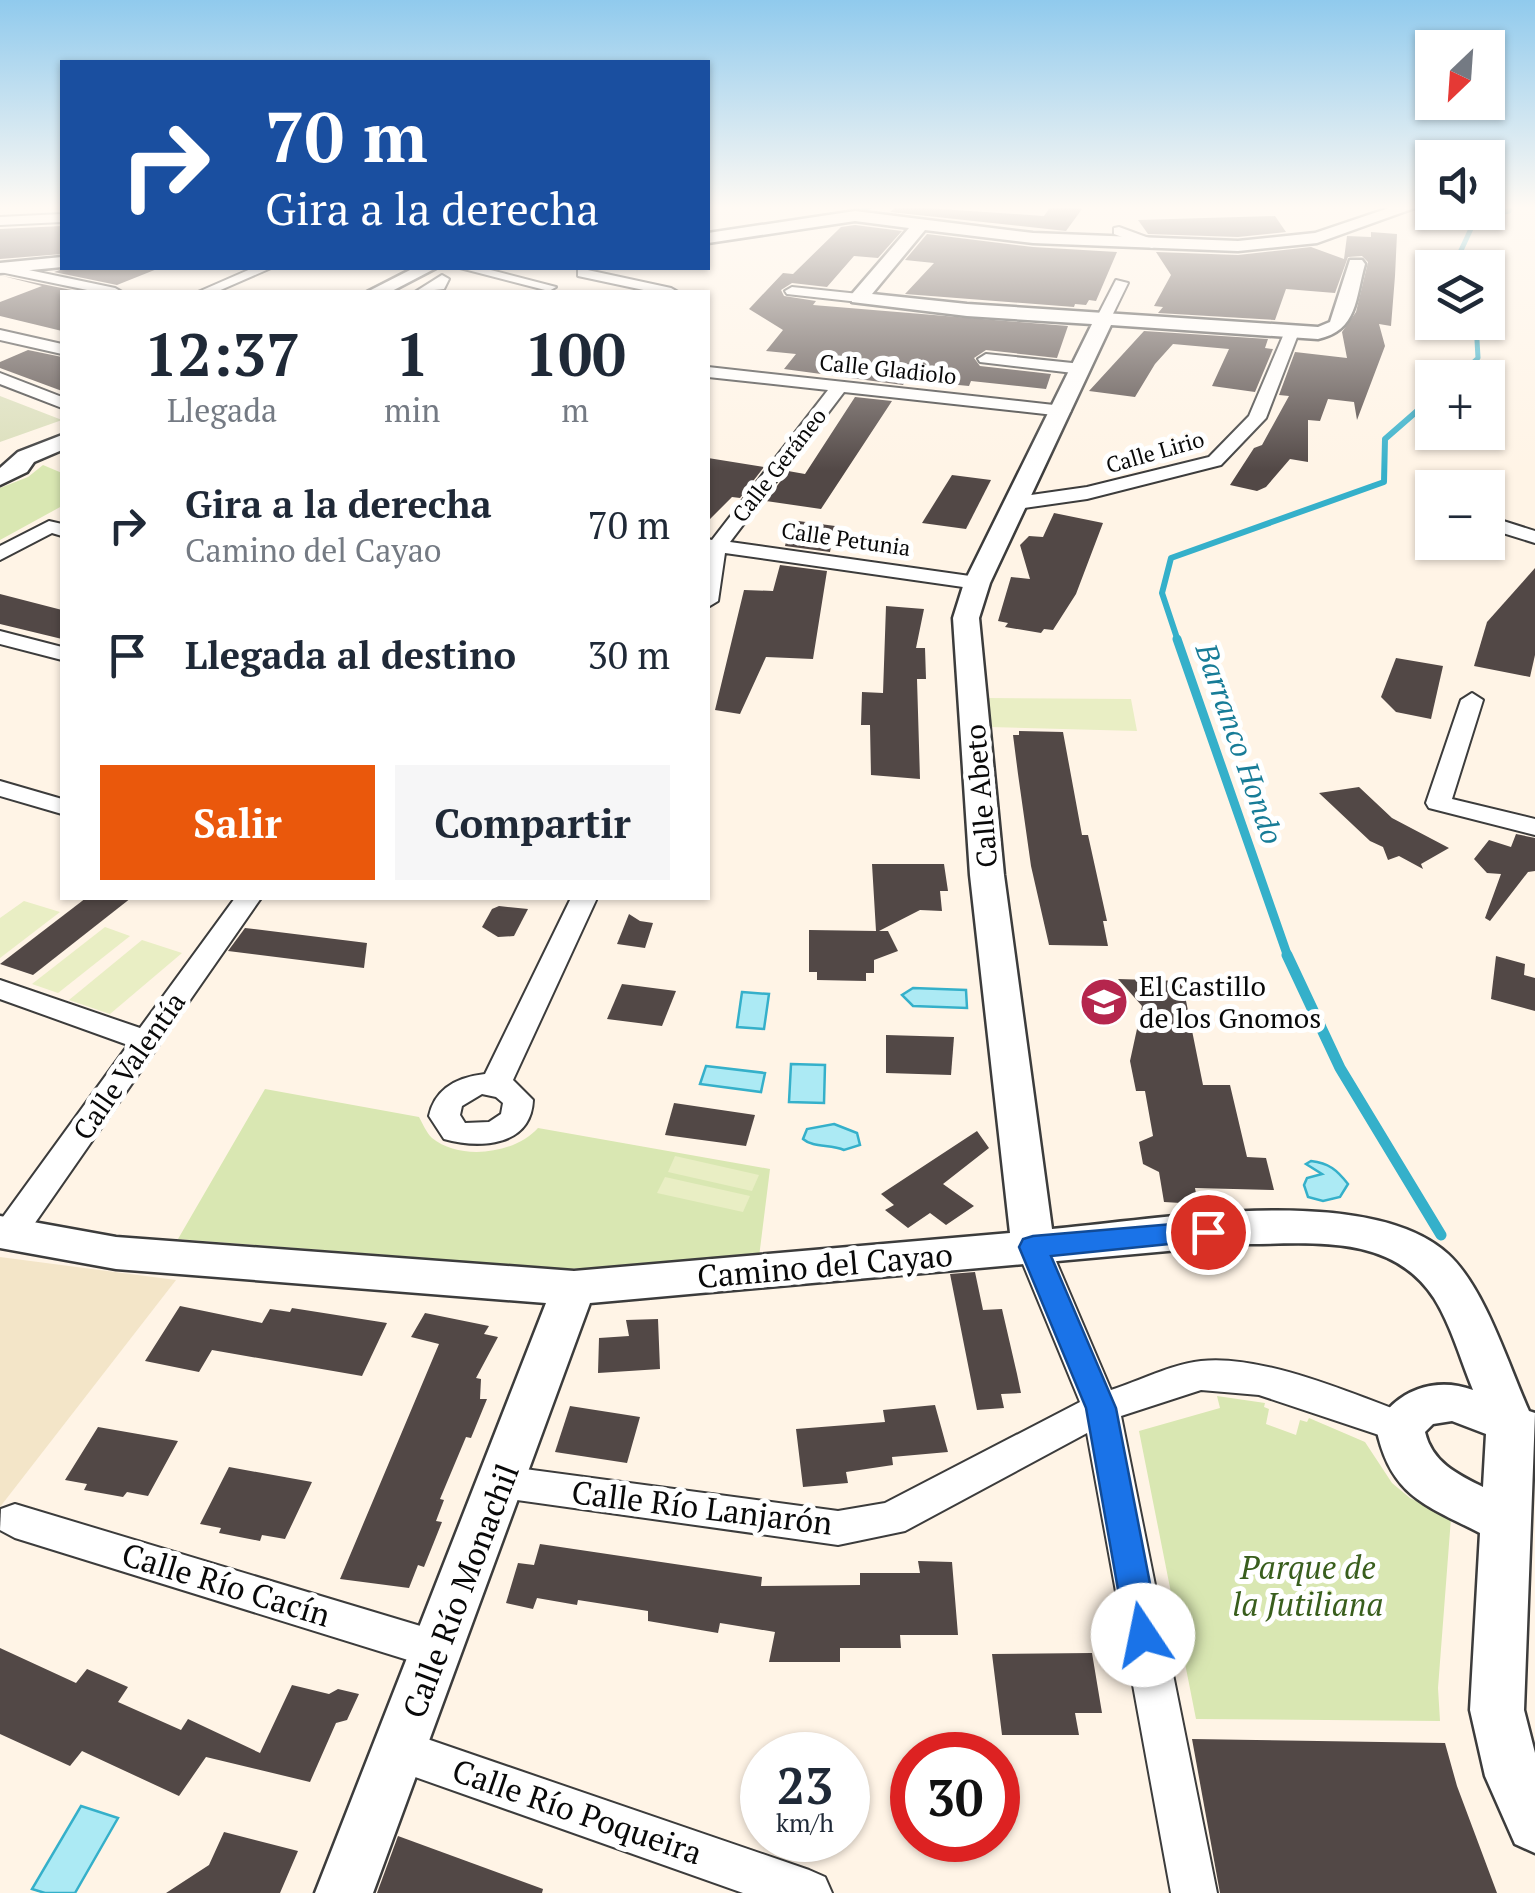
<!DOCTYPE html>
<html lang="es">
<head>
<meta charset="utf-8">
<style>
  body { margin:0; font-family:"PT Serif",serif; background:#f6f6f7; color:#1f2937; height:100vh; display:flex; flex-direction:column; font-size:38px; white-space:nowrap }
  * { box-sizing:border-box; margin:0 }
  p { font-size:32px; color:#747a83 }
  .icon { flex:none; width:55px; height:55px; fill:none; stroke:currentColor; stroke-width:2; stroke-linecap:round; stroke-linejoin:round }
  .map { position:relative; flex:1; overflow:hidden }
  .details { position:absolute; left:60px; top:290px; width:650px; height:610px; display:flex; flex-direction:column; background:#fff; border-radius:0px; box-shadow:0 2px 8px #0004 }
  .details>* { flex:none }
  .top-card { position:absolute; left:60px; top:60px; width:650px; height:210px; border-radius:0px; box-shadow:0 2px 8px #0004; background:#1a4fa0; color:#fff; overflow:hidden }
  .needle { width:65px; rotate:205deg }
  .fabs { position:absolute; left:1415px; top:30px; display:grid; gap:20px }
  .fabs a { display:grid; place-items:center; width:90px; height:90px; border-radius:0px; background:#fff; box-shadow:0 2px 8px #0004; font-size:50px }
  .speed { position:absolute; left:740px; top:1732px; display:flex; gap:20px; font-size:50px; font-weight:700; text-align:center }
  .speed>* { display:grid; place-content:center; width:130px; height:130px; border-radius:50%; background:#fff; box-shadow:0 2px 8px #0004; line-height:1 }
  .speed small { font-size:25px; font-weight:400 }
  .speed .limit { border:15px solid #d22; background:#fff; color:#111 }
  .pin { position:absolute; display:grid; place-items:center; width:85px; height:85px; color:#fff; margin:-42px; border:5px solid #fff; border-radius:50%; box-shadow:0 2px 10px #0007 }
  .me { position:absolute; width:110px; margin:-55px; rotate:349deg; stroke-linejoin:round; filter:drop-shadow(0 0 8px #0008) }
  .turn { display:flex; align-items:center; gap:35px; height:210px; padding:0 40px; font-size:45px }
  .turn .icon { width:130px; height:130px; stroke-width:2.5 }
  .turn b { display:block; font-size:70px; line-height:85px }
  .eta { display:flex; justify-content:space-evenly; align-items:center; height:170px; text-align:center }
  .eta b { font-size:60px; font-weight:800; line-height:70px }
  .button { display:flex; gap:20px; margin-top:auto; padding:20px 40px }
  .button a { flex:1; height:115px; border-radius:0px; background:#ea580c; color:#fff; font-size:40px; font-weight:800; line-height:115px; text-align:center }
  .button a+a { background:#f6f6f7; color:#1f2937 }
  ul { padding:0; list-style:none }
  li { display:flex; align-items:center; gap:30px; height:130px; padding:0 40px }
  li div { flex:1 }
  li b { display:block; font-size:38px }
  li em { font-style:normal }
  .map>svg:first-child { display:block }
  .farmland { fill:#f3e5c8 }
  .green { fill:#d9e7b2 }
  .cemetery { fill:#dadeba }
  .pitch { fill:#e9eec4 }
  .water { fill:#aceaf4; stroke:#35b0ca; stroke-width:2.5 }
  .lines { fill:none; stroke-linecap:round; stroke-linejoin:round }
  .stream-far3 { stroke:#35b0ca; stroke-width:5 }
  .stream-far2 { stroke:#35b0ca; stroke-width:6 }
  .stream-far1 { stroke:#35b0ca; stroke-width:9 }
  .stream { stroke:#35b0ca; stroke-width:11 }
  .building { fill:#524846 }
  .minor-casing { stroke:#3c3c3c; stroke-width:4 }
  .tertiary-casing { stroke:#3c3c3c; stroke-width:5 }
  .minor { fill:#fff; fill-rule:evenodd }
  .tertiary { fill:#fff; fill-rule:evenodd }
  .route { fill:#1a73e8; stroke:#114b97; stroke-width:2.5 }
  .labels { text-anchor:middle; stroke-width:10; stroke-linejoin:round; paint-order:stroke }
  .far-street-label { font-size:22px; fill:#090909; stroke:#fff }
  .street-label { font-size:28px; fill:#090909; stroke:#fff }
  .poi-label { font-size:28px; fill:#090909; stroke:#fff; text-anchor:start }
  .water-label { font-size:30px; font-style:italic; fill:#177c97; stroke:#fff }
  .near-street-label { font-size:32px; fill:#090909; stroke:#fff }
  .near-park-label { font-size:32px; font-style:italic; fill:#395e1d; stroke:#fff }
</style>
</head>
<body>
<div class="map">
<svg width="1535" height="1893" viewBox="0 0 1535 1893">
  <rect width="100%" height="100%" fill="#fff4e6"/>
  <path class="farmland" d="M0,1257L176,1280L0,1507Z"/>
  <g class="green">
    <path d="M43,465L62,473V506L0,540V488L28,477Z"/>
    <path d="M265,1089L419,1117C423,1124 426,1132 432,1138C460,1161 515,1154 538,1128L770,1169L759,1257L568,1269L178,1239Z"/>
    <path d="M1217,1396L1265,1403L1264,1407L1269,1409L1266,1424L1296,1435L1300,1420L1307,1422L1309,1418L1365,1442L1392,1483L1410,1498L1451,1518L1438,1688L1440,1721L1196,1719L1139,1431L1220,1408Z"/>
  </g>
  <path class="cemetery" d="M0,396L62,420L0,442Z"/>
  <g class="pitch">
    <path d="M988,698L1131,699L1137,731L990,727Z"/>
    <path d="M24,901L60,912L0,958V918Z"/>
    <path d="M105,927L130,936L58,993L32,984Z"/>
    <path d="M142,940L182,953L110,1014L69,1000Z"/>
    <path d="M675,1156L759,1175L752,1191L668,1172Z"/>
    <path d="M665,1177L750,1196L743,1212L657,1193Z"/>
  </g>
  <g class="water">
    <path d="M913,988L966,990L967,1008L913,1006L902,995Z"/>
    <path d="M742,992L769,994L764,1029L737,1027Z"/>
    <path d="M791,1064L825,1065L824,1103L789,1102Z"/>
    <path d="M706,1066L765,1073L761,1092L700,1084Z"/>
    <path d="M834,1124L857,1133L860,1145L844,1150C831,1144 813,1148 803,1139L807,1129Z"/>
    <path d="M1311,1161C1329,1163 1337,1170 1348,1184L1340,1197L1323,1201L1308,1197L1304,1185L1307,1178L1322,1174L1306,1164Z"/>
    <path d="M81,1806L118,1818L75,1893H45L32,1889Z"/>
  </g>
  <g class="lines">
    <g class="stream-far3">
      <path d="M858,213L871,206"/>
      <path d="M1461,268L1457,259L1476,218L1509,211L1510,206"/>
      <path d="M1456,378L1478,358L1476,322"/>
    </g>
    <path class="stream-far2" d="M1178,641L1162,593L1171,558L1384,482L1385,439L1432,398"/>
    <path class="stream-far1" d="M1177,639L1288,957"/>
    <path class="stream" d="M1287,955L1340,1068L1441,1235"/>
  </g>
  <g class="building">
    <path d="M897,206L1044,216L1051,206L1082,209L1066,231L890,212Z"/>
    <path d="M1275,216L1286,232L1238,237L1148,234L1138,220Z"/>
    <path d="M855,225L902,231L878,258L854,256L827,287L792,283L781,290L784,296L816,301L813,305L1068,326L1057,358L986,350L974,358L980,366L1051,374L1046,389L971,381L969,386L906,380L903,385L784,369L796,354L766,351L783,330L749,309L783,273L793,274L841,227Z"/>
    <path d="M62,226V254L0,259V229Z"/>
    <path d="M1371,232L1397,234L1395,276L1391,326L1379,324L1385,346L1357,420L1354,402L1328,399L1320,421L1308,420V462L1290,459L1266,487L1257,491L1230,485L1254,448L1262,445L1289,396L1279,395L1295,352L1347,358L1342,332L1356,312L1368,262L1362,256L1348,257L1335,293L1286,289L1275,320L1158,313L1163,307L1154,306L1171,275L1156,252L1238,255L1311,247L1344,259L1347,236L1371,237Z"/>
    <path d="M927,234L1033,247L1117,252L1096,301L1089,300L1086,305L1075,304L1074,307L905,294L934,263L905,260Z"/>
    <path d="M66,268H157V269L117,285L54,272Z"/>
    <path d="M3,276L81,292H62V331L0,316V302L42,286Z"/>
    <path d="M1144,331L1268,339L1265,348L1273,349L1255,392L1212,386L1229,349L1173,344L1155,364L1135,397L1089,391Z"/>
    <path d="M28,350L62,357V391L0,368V362Z"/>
    <path d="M855,397L892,401L821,509L766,501L788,471L805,474Z"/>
    <path d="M708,458L764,467L740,498L732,497L708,521Z"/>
    <path d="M952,475L991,480L966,529L922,523Z"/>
    <path d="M1054,513L1103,523L1076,594L1053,630L1044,629L1041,633L1005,627L1008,623L998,621L1011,577L1030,579L1020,545L1029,536L1043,537Z"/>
    <path d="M791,520L835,526L830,552L785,546Z"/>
    <path d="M780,565L827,571L813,659L766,657L740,714L715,710L744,590L773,591Z"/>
    <path d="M1535,568V655L1530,677L1474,666L1487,622Z"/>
    <path d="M0,594L62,610V639L0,624Z"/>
    <path d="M886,606L924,609L916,648H925L926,679H917L920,779L871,775L870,725H861L862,692L883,693Z"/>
    <path d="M1396,658L1443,666L1431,719L1396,712L1381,697Z"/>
    <path d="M1019,731L1063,732L1082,835H1088L1107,921H1103L1108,946L1049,945L1031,866L1018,774L1013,735H1019Z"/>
    <path d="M1359,787L1392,818L1449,848L1421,864L1423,869L1399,856L1388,860L1383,847L1370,841L1319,793Z"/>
    <path d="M1516,834L1535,838V871L1528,872L1490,921L1485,918L1501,874L1487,873L1474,859L1489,840L1511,847Z"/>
    <path d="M872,864H944L948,891H940L942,911L920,910L879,931H888L898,951L874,960V973H866V981L817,980V972H809V930L876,931Z"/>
    <path d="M86,898H131L33,975L0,964Z"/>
    <path d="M499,906L528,909L514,936L498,937L482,927L492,909Z"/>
    <path d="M629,914L640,921L653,923L645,948L617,944Z"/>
    <path d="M245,928L367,943L364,968L228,951Z"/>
    <path d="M1496,956L1525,964L1524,975L1535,978V1011L1491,999Z"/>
    <path d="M1118,979L1182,981L1203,1085H1230L1247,1157L1266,1158L1274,1190L1195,1188L1198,1204L1164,1202L1159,1172L1143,1164L1139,1142L1153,1136L1145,1091H1136L1130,1061L1142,1006Z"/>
    <path d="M622,984L676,991L662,1026L607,1019Z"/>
    <path d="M886,1035L954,1037L951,1075L886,1073Z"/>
    <path d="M674,1103L755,1115L746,1146L665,1135Z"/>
    <path d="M977,1131L989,1148L943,1184L974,1206L946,1225L930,1213L908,1228L885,1210L894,1205L881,1194Z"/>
    <path d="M975,1272L983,1310L1002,1309L1017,1374L1021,1393L1001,1394L1004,1408L977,1410L950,1274Z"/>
    <path d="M180,1306L262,1323L270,1309L290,1312L292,1308L387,1323L362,1376L212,1350L199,1372L145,1361Z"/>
    <path d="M425,1313L489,1326L484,1334L498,1337L476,1378L481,1379L480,1399H487L471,1438L466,1437L440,1499L444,1500L436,1521L442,1522L424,1567L418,1565L409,1588L340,1579L439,1344L411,1337Z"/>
    <path d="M658,1319L660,1369L598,1373L599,1338L629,1336L626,1320Z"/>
    <path d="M935,1405L948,1452L892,1457L893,1465L846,1472L848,1483L803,1487L796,1429L885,1422L883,1410Z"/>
    <path d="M570,1406L640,1417L627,1463L555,1452Z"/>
    <path d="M98,1427L178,1441L148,1496L127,1492L123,1497L84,1490L87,1484L65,1480Z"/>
    <path d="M229,1467L312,1482L285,1539L262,1535L260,1541L219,1533L221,1528L200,1524Z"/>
    <path d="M540,1544L762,1577L761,1586L860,1585V1573H920L918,1561L952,1562L958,1635H900L901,1648H840V1662H769L775,1632L720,1623L718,1633L648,1621V1611L578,1600L577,1605L537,1598L533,1609L506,1603L518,1563L534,1565Z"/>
    <path d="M0,1648L76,1683L87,1669L128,1687L118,1702L181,1730L188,1719L260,1753L292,1685L329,1694L338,1689L359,1694L347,1720L336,1723L310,1782L206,1757L179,1796L82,1751L70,1766L0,1734Z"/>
    <path d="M1092,1653L1102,1713H1075L1079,1735H1002L992,1654Z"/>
    <path d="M1192,1739L1445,1743L1457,1786L1497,1893H1220Z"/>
    <path d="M224,1832L298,1851L280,1893H166L209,1865Z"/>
    <path d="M398,1836L543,1889L542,1893H377Z"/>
  </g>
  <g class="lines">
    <g class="minor-casing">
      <g id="minor">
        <path d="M62,214V222L0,225V217Z"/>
        <path d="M1119,227L1157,241L1159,244L1152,248L1114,234V228Z"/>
        <path d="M0,264L115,288L122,292H97L0,272Z"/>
        <path d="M253,268H271L216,292H198Z"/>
        <path d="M460,268H483L556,287L549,291Z"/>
        <path d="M583,269L671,288L678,292H653L578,276V270Z"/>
        <path d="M442,275L449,279L444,289L415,292Z"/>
        <path d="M1116,280L1128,283L1110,320H1100L1097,317Z"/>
        <path d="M792,287L859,294L866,298L859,302L787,294L785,291Z"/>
        <path d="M1286,329L1299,332L1266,418L1221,465L1087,499L1017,509L1008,503L1017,497L1087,487L1209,457L1249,416Z"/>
        <path d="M0,330L62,344V354L0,340Z"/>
        <path d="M986,354L1082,364L1090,369L1082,374L980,362L978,359Z"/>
        <path d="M708,367L1063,406L1071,411L1063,416L844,392L730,542L977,577L987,583L977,589L725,553L718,601L708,607V539L712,540L828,390L708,377Z"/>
        <path d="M0,373L62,397V408L0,384Z"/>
        <path d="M1497,519L1535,531V543L1490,529V521Z"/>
        <path d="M49,521L62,524V536L52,533L0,560V546Z"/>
        <path d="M0,631L62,647V660L0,644Z"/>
        <path d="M1472,693L1483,700L1452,799L1535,819V835L1429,808L1426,803L1461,700Z"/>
        <path d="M0,781L62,799V814L0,796Z"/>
        <path d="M235,898H261L21,1243L9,1246L0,1244V1221L128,1045L0,999V980L140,1028Z"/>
        <path d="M571,898H597L513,1080L533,1100C531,1147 479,1149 444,1139L429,1116C435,1088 458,1077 485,1074ZM482,1094L496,1097L503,1103L501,1114L489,1122L465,1123L460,1115L462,1106Z"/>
        <path d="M1033,1234L1045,1238L1050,1247L1111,1390C1139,1381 1172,1364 1201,1361C1263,1354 1355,1395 1413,1416L1419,1427L1413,1438L1400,1442L1259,1395L1201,1390L1121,1416L1217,1893H1171L1087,1433L905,1531L838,1545L503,1498L490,1494L484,1482L490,1470L503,1466L838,1511L885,1503L1080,1402L1016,1247L1021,1238Z"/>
        <path d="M15,1504L437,1631L452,1636L458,1650L452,1664L437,1669L15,1538L0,1530L1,1509Z"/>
        <path d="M401,1730L809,1870L825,1877L832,1893H743L401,1772L386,1766L379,1751L386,1736Z"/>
      </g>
    </g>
    <g class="tertiary-casing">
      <g id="tertiary">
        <path d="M1395,206H1420L1317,243L1238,251L1033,243L925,230L872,294L967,304L1318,327L1330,322L1350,260H1362L1365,264C1355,299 1358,330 1318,339L1111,325L990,583L979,618L1004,875L1052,1229C1155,1220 1368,1181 1448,1254C1485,1288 1508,1364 1529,1411L1535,1413L1524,1710L1535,1753V1853L1515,1844L1485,1776L1470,1710L1480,1533C1423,1504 1390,1495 1376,1427C1395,1390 1435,1376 1473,1390C1461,1361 1451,1325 1434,1298C1391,1233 1313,1244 1245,1244L590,1303L373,1893H315L546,1303L116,1269L0,1248V1216L116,1237L574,1271L1010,1233L970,875L953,618L964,583L1092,324L967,316L852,302V294L909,228L855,221L708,243V233L855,211L1033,233L1238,241L1315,233ZM1452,1421L1486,1434L1483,1487C1457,1474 1432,1462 1425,1432L1433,1424Z"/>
        <path d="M62,257V267L0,273V263Z"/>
        <path d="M414,268H436L390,292H367Z"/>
        <path d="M62,435V450L34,462L27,472L0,485V468L18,452Z"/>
      </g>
    </g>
    <use href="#minor" class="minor"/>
    <use href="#tertiary" class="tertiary"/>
  </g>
  <linearGradient id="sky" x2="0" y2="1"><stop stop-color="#90caed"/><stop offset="0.44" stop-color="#fffaf4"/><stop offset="1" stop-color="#fffaf4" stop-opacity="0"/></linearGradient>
  <rect width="1535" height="471" fill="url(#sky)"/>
  <path class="route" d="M1208,1221L1218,1224L1222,1232L1218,1239L1051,1256L1116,1408L1160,1635L1155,1646L1143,1651L1131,1646L1126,1635L1086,1408L1019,1247L1023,1239L1033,1236Z"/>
  <defs>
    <g id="school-disc" transform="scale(2.5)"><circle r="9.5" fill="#b5264d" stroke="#fff"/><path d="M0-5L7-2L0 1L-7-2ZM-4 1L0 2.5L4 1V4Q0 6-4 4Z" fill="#fff"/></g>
  </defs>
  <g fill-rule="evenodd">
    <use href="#school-disc" x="1104" y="1002"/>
  </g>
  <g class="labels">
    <g class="far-street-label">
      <text transform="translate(888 369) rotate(6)" y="8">Calle Gladiolo</text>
      <text transform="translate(1155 452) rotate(-16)" y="8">Calle Lirio</text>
      <text transform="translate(779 465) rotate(-52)" y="8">Calle Geráneo</text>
      <text transform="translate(846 539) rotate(8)" y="8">Calle Petunia</text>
    </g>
    <g class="street-label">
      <text transform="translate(981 796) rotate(-95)" y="10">Calle Abeto</text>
      <text transform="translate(129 1066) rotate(-55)" y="10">Calle Valentía</text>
    </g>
    <g class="poi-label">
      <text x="1139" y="996">El Castillo<tspan x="1139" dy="32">de los Gnomos</tspan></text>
    </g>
    <g class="water-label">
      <text transform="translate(1239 744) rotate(71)" y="10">Barranco Hondo</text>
    </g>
    <g class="near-street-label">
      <text transform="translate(825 1266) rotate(-5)" y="11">Camino del Cayao</text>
      <text transform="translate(702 1508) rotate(7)" y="11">Calle Río Lanjarón</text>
      <text transform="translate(226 1585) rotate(17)" y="11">Calle Río Cacín</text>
      <text transform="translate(461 1591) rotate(-69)" y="11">Calle Río Monachil</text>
      <text transform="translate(577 1812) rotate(19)" y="11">Calle Río Poqueira</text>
    </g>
    <g class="near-park-label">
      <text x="1308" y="1579">Parque de<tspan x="1308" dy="37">la Jutiliana</tspan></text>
    </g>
  </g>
</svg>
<div class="fabs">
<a><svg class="needle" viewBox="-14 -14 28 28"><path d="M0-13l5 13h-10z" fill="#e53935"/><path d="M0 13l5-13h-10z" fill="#747a83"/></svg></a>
<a><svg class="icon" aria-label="sound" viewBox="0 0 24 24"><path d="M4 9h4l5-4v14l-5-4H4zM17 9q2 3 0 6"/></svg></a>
<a><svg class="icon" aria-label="layers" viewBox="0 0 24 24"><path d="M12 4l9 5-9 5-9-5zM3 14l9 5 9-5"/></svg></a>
<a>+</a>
<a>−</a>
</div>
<div class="speed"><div>23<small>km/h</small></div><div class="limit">30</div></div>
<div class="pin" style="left:1208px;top:1232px;background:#d93025"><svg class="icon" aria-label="arrive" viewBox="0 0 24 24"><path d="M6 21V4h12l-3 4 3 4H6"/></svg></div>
<svg class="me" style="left:1143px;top:1635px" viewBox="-20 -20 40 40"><circle r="19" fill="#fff"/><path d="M0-13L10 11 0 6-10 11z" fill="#1a73e8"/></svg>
<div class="top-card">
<div class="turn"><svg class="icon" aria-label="right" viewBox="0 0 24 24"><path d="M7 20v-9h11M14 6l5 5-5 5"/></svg><div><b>70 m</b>Gira a la derecha</div></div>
</div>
<section class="details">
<div class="eta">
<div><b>12:37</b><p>Llegada</p></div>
<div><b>1</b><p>min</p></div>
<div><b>100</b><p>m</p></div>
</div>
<ul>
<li><svg class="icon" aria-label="right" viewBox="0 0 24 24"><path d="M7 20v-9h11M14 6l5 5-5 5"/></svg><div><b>Gira a la derecha</b><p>Camino del Cayao</p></div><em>70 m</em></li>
<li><svg class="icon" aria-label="arrive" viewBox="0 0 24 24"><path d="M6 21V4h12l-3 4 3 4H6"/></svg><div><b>Llegada al destino</b></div><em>30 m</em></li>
</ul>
<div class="button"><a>Salir</a><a>Compartir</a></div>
</section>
</div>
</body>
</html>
